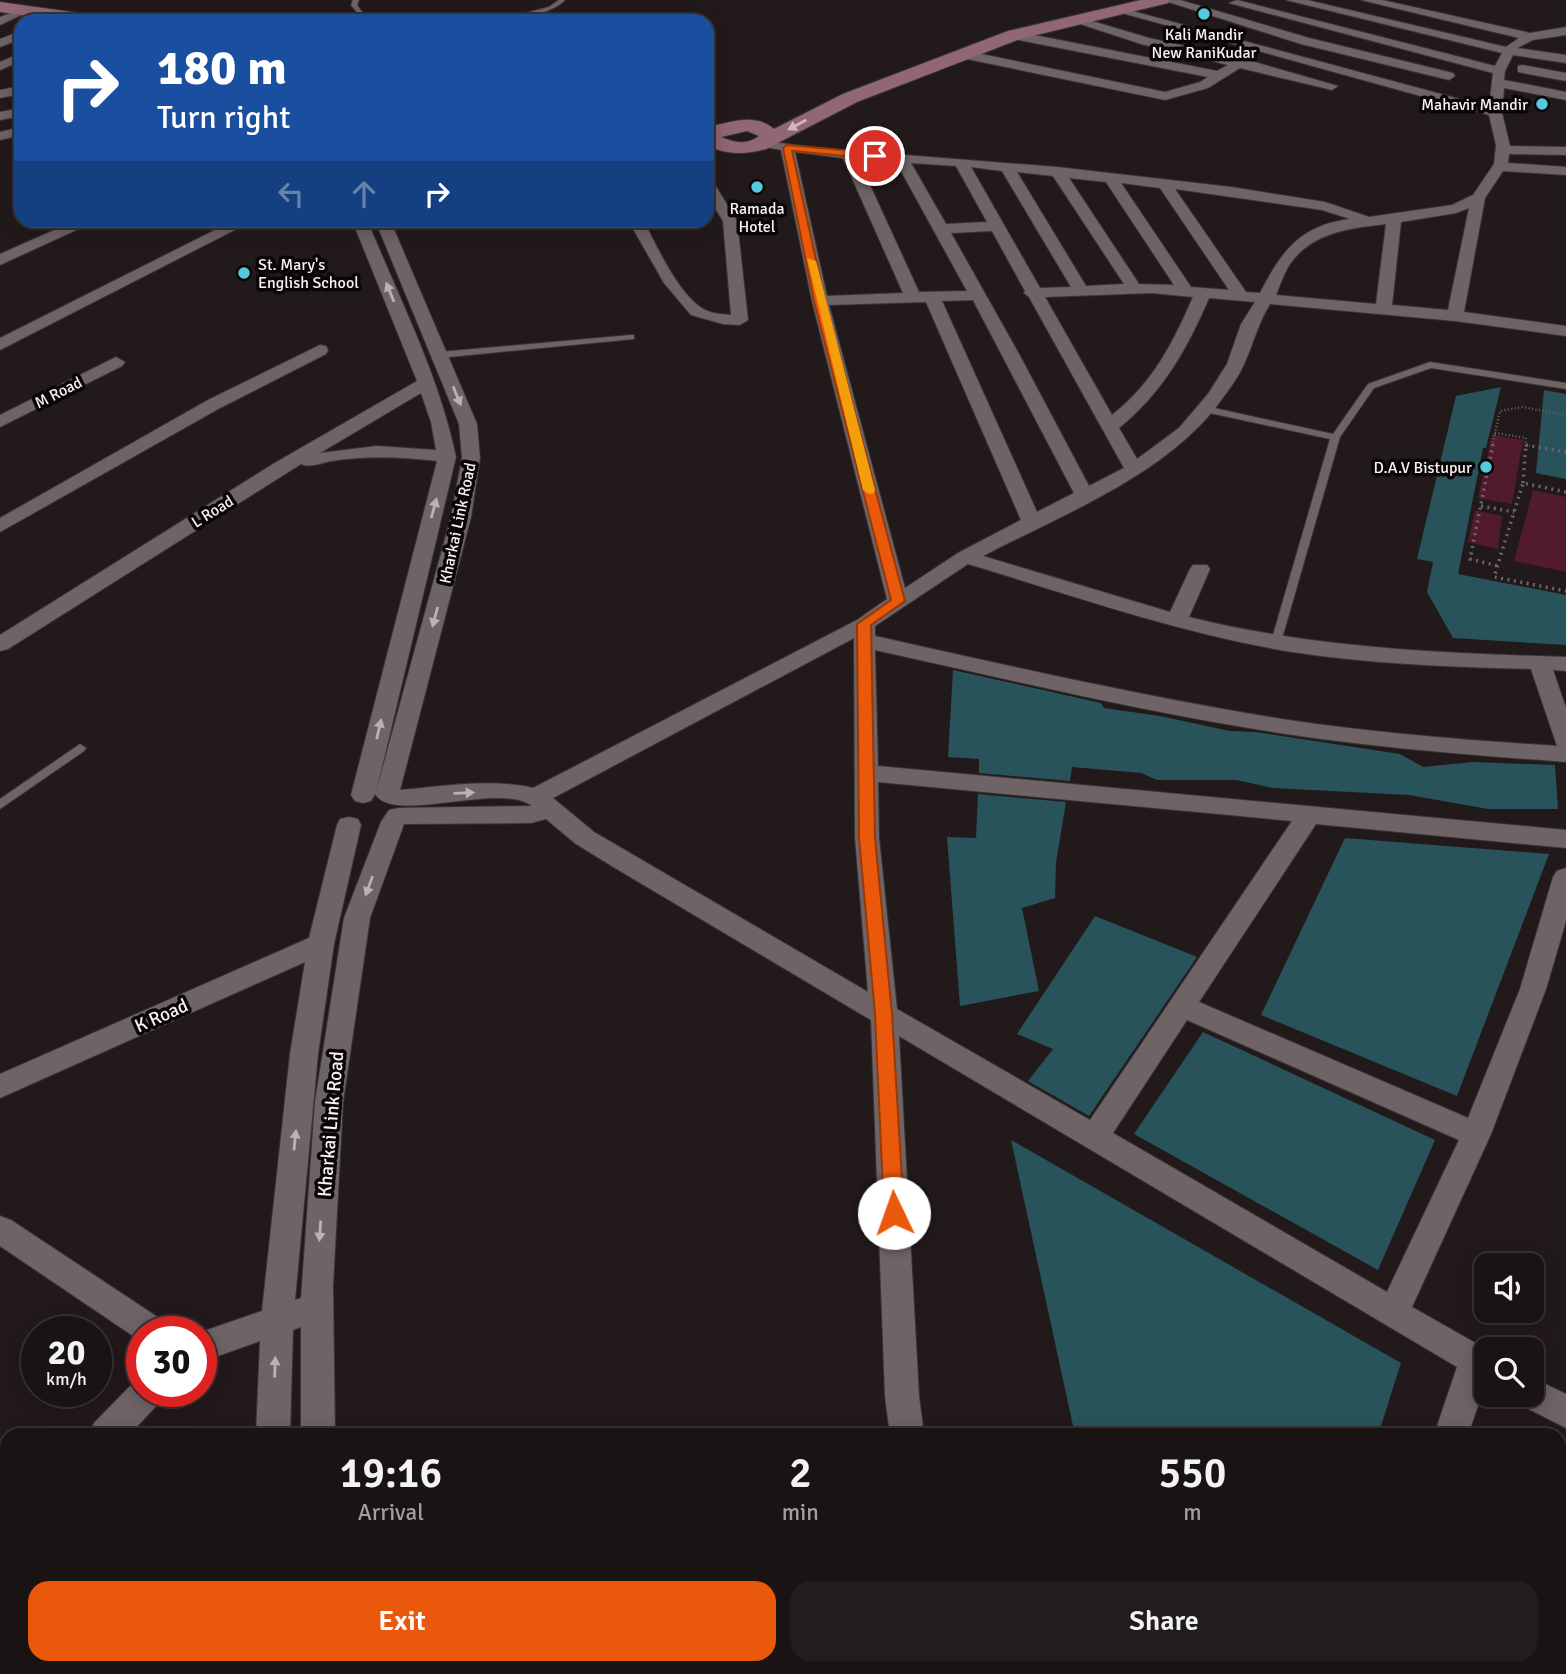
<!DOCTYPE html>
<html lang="en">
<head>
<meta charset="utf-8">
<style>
  body { margin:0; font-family:Signika,sans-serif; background:#231c1d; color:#f1f3f6; height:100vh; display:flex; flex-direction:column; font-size:26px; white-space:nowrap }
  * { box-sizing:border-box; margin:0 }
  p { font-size:23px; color:#9f9ea0 }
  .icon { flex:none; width:38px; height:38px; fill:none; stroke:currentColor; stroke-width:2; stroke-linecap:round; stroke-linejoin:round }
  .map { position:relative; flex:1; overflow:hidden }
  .side { position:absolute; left:0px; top:1428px; width:1566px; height:247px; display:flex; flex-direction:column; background:#1a1314; border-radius:21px 21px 0 0; box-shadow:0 4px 18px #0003,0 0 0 2px #383234 }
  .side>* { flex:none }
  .top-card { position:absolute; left:14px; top:14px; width:700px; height:214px; border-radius:21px; box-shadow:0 4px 18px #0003,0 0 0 2px #383234; background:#1a4fa0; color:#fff; overflow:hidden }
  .buttons { position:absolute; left:1474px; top:1253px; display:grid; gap:14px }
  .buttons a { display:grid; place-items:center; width:70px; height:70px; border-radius:14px; background:#1a1314; box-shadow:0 4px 18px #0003,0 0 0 2px #383234; font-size:35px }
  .speed { position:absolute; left:21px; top:1316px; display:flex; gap:14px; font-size:35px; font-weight:700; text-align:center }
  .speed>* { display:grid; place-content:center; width:91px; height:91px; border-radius:50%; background:#1a1314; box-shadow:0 4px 18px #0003,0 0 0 2px #383234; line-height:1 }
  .speed small { font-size:18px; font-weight:400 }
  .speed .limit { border:10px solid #d22; background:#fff; color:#111 }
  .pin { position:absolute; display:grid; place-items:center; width:60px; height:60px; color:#fff; margin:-30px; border:4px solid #fff; border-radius:50%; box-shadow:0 2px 7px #0007 }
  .me { position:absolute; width:77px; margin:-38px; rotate:357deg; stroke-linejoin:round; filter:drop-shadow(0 0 5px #0008) }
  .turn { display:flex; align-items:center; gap:24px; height:147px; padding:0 28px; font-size:32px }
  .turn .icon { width:91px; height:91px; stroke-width:2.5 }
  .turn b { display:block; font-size:49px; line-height:60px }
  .lanes { display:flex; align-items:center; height:66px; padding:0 28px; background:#0003; justify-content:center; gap:35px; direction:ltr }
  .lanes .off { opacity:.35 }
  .eta { display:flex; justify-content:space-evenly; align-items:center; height:119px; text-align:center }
  .eta b { font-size:42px; font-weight:600; line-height:49px }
  .action { display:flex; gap:14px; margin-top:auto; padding:14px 28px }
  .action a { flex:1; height:80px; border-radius:21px; background:#ea580c; color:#fff; font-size:28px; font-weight:600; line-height:80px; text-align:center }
  .action a+a { background:#231c1d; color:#f1f3f6 }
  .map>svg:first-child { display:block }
  .green { fill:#511a2d }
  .building { fill:#28535b }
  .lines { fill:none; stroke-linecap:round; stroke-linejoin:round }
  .service-casing { stroke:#3b3436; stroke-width:2 }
  .minor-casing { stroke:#3b3436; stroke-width:2 }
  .secondary-casing { stroke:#3b3436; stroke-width:2 }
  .path-far1 { stroke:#6d6466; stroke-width:2.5; stroke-dasharray:1 2.5; stroke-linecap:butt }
  .path { stroke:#6d6466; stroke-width:3.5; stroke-dasharray:2 4.5; stroke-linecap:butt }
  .service { fill:#6e6365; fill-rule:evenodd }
  .minor { fill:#6e6365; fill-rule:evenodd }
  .secondary { fill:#906772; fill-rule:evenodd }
  .oneway { fill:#cfbac0 }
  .oneway2 { fill:#bab2b4 }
  .route { fill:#ea580c; stroke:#983908; stroke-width:2 }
  .slow { fill:#f59e0b }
  .poi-dot { fill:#54cade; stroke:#090606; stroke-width:2.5 }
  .labels { text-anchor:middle; stroke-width:7; stroke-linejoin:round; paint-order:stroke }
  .far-poi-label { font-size:16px; fill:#f9f2f4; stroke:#090606 }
  .far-street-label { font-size:16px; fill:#f9f2f4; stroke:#090606 }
  .street-label { font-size:19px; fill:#f9f2f4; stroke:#090606 }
</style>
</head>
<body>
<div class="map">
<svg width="1566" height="1674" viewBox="0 0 1566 1674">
  <rect width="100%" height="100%" fill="#22191b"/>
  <g class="green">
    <path d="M1492,435L1523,440L1512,504L1478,498Z"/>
    <path d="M1533,490L1566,497V572L1514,561Z"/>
    <path d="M1475,510L1502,516L1498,549L1468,542Z"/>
  </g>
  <g class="building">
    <path d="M1501,387L1486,448H1483L1458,574L1566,595V645L1453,638L1427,592L1433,562L1417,559L1456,396Z"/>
    <path d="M1544,390L1566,394V479L1536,473Z"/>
    <path d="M953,670L1101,703L1104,708L1160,716L1230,731L1255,732L1400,754L1423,767L1473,762L1555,765L1558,809H1488L1409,795L1273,788L1236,780H1157L1141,773L1072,767L1070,781L979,773V759L948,757Z"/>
    <path d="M978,794L1066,802L1056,862L1055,898L1022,908L1039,991L960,1006L947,837L976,838Z"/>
    <path d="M1345,838L1549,854L1457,1096L1261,1015Z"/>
    <path d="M1095,916L1197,957L1089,1116L1028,1081L1053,1049L1017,1034Z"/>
    <path d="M1203,1032L1435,1140L1378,1270L1134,1134Z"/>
    <path d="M1011,1140L1401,1363L1378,1435H1075Z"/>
  </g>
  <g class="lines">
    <g class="service-casing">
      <g id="service">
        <path d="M353,0H359L357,5L362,12L382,21C368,21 359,16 351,5Z"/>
        <path d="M559,0H565C552,14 513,21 494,21L549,7Z"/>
        <path d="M631,335H634V339L439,358L435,355L439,352Z"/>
        <path d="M1430,362L1566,383V389L1431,368L1374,388L1340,437L1281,642L1280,644H1272L1271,642L1330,439L1205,412L1201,409L1205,406L1333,434L1368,384Z"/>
        <path d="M80,744L86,748L84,751L0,809V799Z"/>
      </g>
    </g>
    <g class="minor-casing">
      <g id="minor">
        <path d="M1162,0H1180L1309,38L1453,73L1455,76L1449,80L1301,44Z"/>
        <path d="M1237,0L1495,66L1502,53L1286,0H1307L1506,47L1519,38L1361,0H1382L1530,33L1566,27V35L1533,40L1517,48L1566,55V63L1513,55L1505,71L1504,80L1566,92V100L1504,88L1502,113L1510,146L1566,147V155L1509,154L1508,163L1566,167V175L1503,171L1485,198L1464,312L1566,326V336L1455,321L1270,304C1258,323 1254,342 1245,362C1240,375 1230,388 1222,399C1169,474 1063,514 983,556L1170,612L1190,569L1193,565H1207L1210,569L1189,617C1313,648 1439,653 1566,657V671L1553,670L1566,708V762C1472,755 1379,748 1286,734C1148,713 1011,680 875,650L878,766L1566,830V848L1316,824L1199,1002L1468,1118L1520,989L1553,877L1557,871L1566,868V921L1546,989L1491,1134L1412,1307L1486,1349V1382L1468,1435H1434L1457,1367L899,1036L919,1396L924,1435H890L885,1396L871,1020L615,868L576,844L546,819L531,823L404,824L370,918L343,1102L333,1286L335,1435H301V1327L293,1330L290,1435H256L260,1341L201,1362V1332L262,1311L290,1054L305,962L0,1098V1074L309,938L337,825L340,819L349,817L358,819L361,825L334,944L318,1054L295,1300L301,1298L315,1102L344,918L381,822L389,810L398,808L532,806C499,781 394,825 375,794L371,801L363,803L355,801L351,795L437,461C402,457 367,455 332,461C321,463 310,468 301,464L8,649L0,651V635L273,464L417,381L352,220H367C399,298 439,375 456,457L376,792L451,517L462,458L459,424L375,220H390L477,424L480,458L471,517L400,790C444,786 490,778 533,788L857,620L887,599L812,301L781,150L759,146V140L817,148L1057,167L1231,187L1325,202L1369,217L1452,205L1473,195L1494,164L1496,145L1489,115L1111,10L1121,8L1489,107L1493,73L1229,3ZM795,152L843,158L903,293L827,296ZM858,159L896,162L967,291L919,292ZM911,163L956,166L987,222L946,224ZM971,167L1002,171L1071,287L1040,288ZM1017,172L1053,176L1124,284L1086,286ZM1069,178L1106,182L1174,285L1139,284ZM1121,183L1160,188L1229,290L1191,287ZM1175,189L1322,210L1350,219C1300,225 1281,252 1260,293L1246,292ZM1469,208L1448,310L1392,305L1401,222L1456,213ZM1386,224L1376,304L1276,295C1280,285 1284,273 1290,264C1312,232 1351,228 1386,224ZM992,231L1025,291L1024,293L1029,297L1124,468L1089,486L1019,354L951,233ZM1152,293L1193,297C1173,343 1153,383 1112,415L1045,297ZM1209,298L1255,302L1241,324L1227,364L1208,394L1179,428L1137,459L1119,428C1163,392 1187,349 1209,298ZM973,300L1074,493L1037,512L942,301ZM926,302L1021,520L958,553L905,588L829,305ZM421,393L431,422L436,450L377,446L320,453ZM968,564C1075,596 1181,634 1292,652C1371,664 1451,667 1531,669L1557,746C1465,740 1373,733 1282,719C1145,697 1010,666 875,636V626ZM854,638L855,838L868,992L594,832L553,798ZM878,782L1292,821L1090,1120L897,1009L879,838ZM1187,1020L1459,1140L1387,1292L1113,1133Z"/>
        <path d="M11,13L21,15L0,25V17Z"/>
        <path d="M1075,16L1149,38L1244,59L1338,86L1332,90L1240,68L1208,88L1165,100L962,58L956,54L962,50L1165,92L1200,82L1208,77L1014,39L1008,35L1014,31L1217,71L1228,65L1141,44L1071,21V17Z"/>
        <path d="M21,31V39L0,47V39Z"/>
        <path d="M21,53V61L0,70V62Z"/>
        <path d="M1522,65L1566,73V81L1518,72V66Z"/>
        <path d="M21,86V94L0,98V90Z"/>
        <path d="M21,108V116L0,120V112Z"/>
        <path d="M21,127V135L0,140V132Z"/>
        <path d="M707,179L712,180L737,221L748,320L740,325L723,324L691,315L664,283L628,220H643C657,246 678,295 705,310C713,314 722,314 731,315L723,221L707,195Z"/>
        <path d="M77,220H98L0,265V254Z"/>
        <path d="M235,220H254L0,350V338Z"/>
        <path d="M320,345L326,346L328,350L326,354L220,408L0,532V518L208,400Z"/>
        <path d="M116,357L125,362L122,366L0,427V415Z"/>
        <path d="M0,1216L11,1220L165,1322L170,1332H142V1342L0,1246Z"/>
        <path d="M1531,1377L1566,1394V1428L1519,1404L1515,1395H1531Z"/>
        <path d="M142,1378V1391H164L160,1402L129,1435H89L94,1423L136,1380Z"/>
        <path d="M7,1520V1560L0,1563V1523Z"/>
        <rect x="250" y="1668" width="38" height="6"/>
        <rect x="300" y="1668" width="38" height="6"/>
        <path d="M922,1668H960L961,1674H923Z"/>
        <path d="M1355,1668H1393L1391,1674H1353Z"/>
      </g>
    </g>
    <g class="secondary-casing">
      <g id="secondary">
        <path d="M1141,0H1170L1168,3L1020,39L857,102L766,149C745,155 726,155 707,145V127C730,123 754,112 774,129L843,94L1008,31ZM747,131L759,136C748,145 734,143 721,137Z"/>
        <path d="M0,2L100,16L108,21H64L0,12Z"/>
      </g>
    </g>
    <g class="path-far1">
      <path d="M1526,445L1530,446"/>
      <path d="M1492,446L1495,433"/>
      <path d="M1525,446L1526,438L1495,433L1500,411L1522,407L1566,415"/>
    </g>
    <g class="path">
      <path d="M1493,444L1470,559L1498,566"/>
      <path d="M1526,445L1566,452"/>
      <path d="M1523,483L1526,444"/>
      <path d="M1566,492L1523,483L1494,577L1566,591"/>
      <path d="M1481,506L1514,512"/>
    </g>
    <use href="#service" class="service"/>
    <use href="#minor" class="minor"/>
    <use href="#secondary" class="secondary"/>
  </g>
  <defs><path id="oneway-solid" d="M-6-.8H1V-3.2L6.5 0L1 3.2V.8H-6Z" transform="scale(1.75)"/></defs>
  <use class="oneway" href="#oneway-solid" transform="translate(797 125) rotate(152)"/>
  <g class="oneway2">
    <use href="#oneway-solid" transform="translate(390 292) rotate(-112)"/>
    <use href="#oneway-solid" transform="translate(457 396) rotate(68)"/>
    <use href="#oneway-solid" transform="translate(434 508) rotate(-75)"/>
    <use href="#oneway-solid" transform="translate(435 617) rotate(105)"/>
    <use href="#oneway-solid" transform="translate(379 729) rotate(-77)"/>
    <use href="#oneway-solid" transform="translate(464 793) rotate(-2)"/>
    <use href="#oneway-solid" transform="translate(369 886) rotate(110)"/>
    <use href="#oneway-solid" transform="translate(295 1140) rotate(-84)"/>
    <use href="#oneway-solid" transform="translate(320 1231) rotate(94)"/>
    <use href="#oneway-solid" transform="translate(275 1367) rotate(-88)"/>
  </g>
  <path class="route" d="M787,145L875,153L879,156L875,159L792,151L825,301L905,601L871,625L875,838L892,1014L904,1213L901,1219L894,1222L887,1219L884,1213L875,1014L859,838L857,624L891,600L814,301L783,148Z"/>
  <path class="slow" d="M807,258L816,261L875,490L874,493L869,494L863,490Z"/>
  <g class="poi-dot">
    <circle cx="1204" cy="14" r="7"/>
    <circle cx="1542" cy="104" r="7"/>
    <circle cx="757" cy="187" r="7"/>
    <circle cx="244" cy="273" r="7"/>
    <circle cx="1486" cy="467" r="7"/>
  </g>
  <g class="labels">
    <g class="far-poi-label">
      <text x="1204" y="40">Kali Mandir<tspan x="1204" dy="18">New RaniKudar</tspan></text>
      <text x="1528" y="110" text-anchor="end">Mahavir Mandir</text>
      <text x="757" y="214">Ramada<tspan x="757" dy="18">Hotel</tspan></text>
      <text x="258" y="270" text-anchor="start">St. Mary's<tspan x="258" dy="18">English School</tspan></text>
      <text x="1472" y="473" text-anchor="end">D.A.V Bistupur</text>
    </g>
    <g class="far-street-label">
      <text transform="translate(58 392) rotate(-27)" y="6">M Road</text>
      <text transform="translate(212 511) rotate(-32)" y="6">L Road</text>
      <text transform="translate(457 523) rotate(-78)" y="6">Kharkai Link Road</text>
    </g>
    <g class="street-label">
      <text transform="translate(161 1015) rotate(-24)" y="7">K Road</text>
      <text transform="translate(330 1124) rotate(-85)" y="7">Kharkai Link Road</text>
    </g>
  </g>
</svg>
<div class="buttons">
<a><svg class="icon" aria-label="sound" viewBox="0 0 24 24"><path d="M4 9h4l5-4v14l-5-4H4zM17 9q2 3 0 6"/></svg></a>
<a><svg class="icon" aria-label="search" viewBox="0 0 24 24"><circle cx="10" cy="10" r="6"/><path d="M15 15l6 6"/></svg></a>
</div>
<div class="speed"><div>20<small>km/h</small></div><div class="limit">30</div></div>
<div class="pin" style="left:875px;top:156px;background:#d93025"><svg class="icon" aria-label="arrive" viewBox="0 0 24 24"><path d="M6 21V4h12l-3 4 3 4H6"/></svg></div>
<svg class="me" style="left:894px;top:1213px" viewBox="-20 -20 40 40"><circle r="19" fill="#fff"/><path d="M0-13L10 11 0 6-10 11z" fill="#ea580c"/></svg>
<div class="top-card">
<div class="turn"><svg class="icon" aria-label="right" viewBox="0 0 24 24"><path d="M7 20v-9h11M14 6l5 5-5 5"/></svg><div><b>180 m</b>Turn right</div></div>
<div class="lanes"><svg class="icon off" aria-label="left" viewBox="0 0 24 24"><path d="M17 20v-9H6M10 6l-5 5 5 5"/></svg><svg class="icon off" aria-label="ahead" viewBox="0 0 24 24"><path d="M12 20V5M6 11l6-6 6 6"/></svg><svg class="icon" aria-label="right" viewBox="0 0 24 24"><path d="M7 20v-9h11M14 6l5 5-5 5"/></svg></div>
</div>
<section class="side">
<div class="eta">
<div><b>19:16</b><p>Arrival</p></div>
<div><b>2</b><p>min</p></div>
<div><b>550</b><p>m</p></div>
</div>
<div class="action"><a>Exit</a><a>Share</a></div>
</section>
</div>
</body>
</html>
